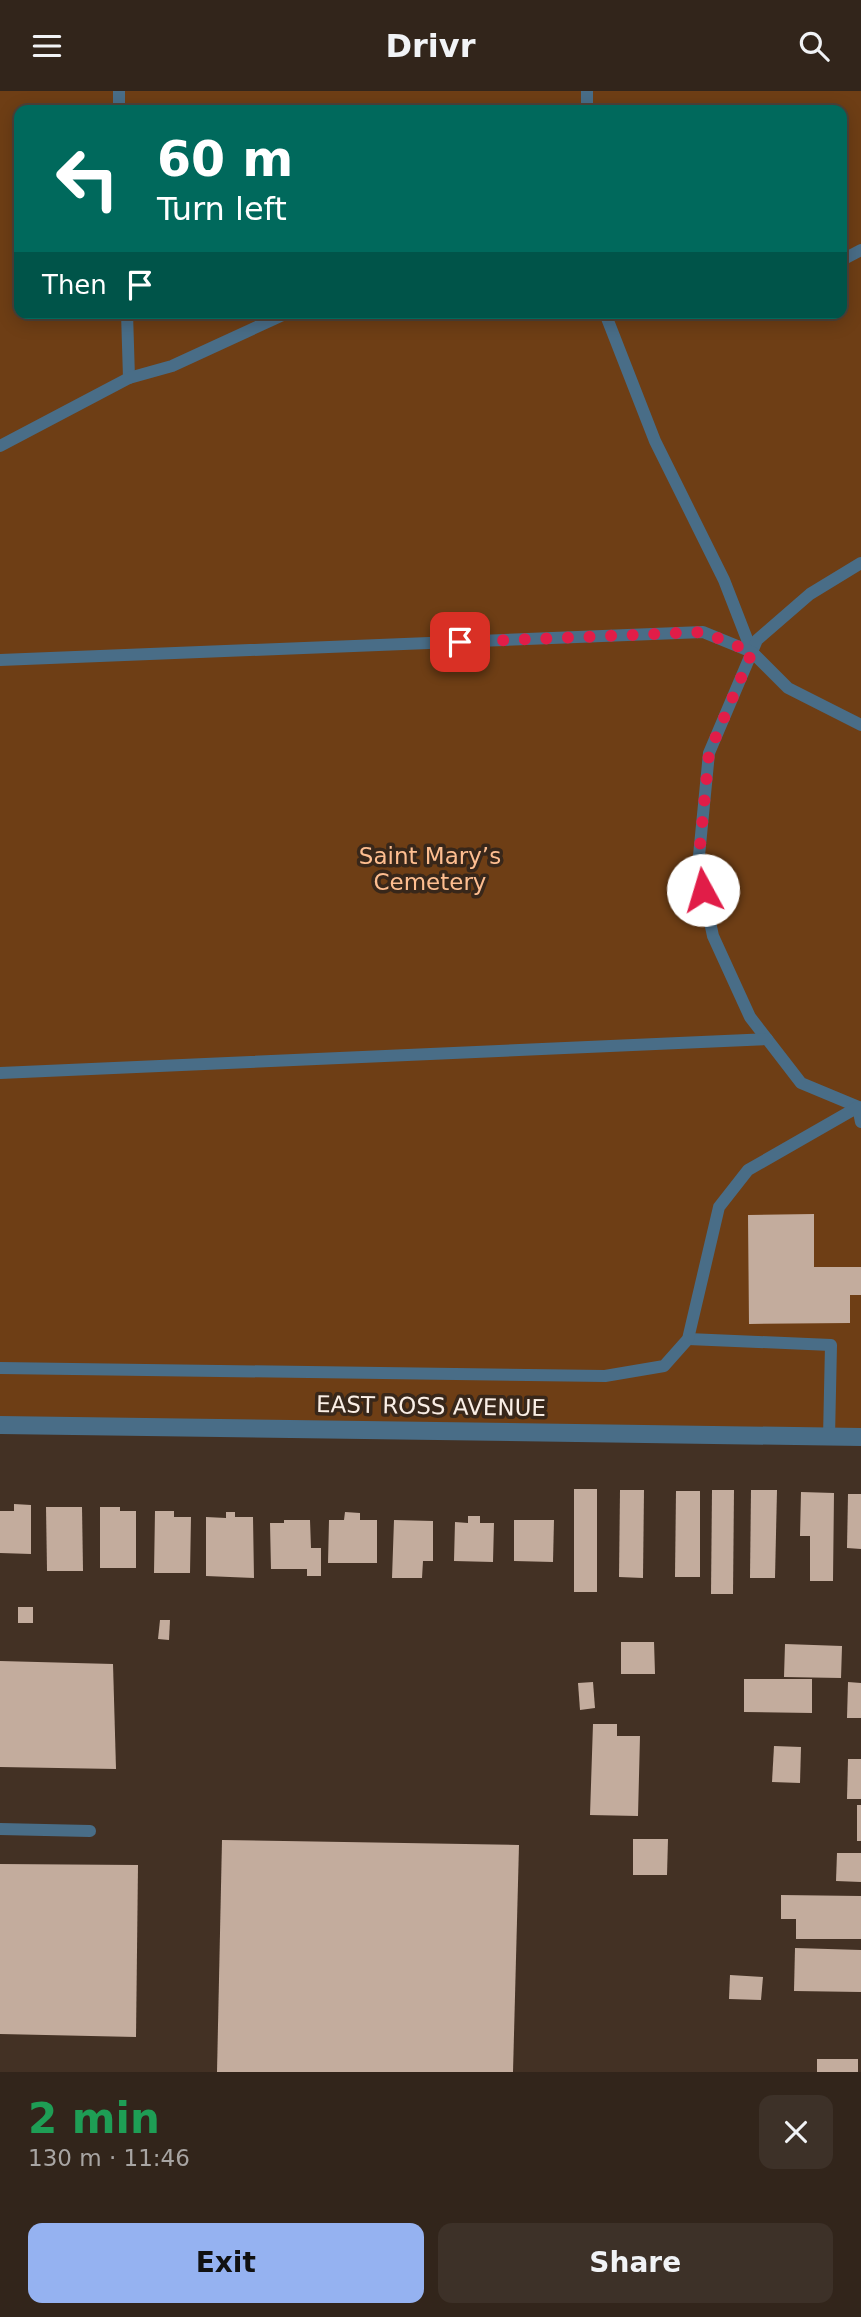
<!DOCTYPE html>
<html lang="en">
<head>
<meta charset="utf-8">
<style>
  body { margin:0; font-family:"DejaVu Sans",sans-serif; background:#3d3128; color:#f1f3f6; height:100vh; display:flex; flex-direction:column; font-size:26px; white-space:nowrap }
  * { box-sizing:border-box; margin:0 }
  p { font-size:23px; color:#a8a5a3 }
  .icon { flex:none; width:38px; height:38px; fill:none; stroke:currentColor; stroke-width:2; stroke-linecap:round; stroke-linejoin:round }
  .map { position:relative; height:1981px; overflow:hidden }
  .sheet { display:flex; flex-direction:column; background:#32251b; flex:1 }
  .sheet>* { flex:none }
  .top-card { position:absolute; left:14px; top:14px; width:833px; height:214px; border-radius:14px; box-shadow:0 4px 18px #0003,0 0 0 2px #4d423a; background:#00695c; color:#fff; overflow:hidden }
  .pin { position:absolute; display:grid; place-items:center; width:60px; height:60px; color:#fff; margin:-30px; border-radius:14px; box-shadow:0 4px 10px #0006 }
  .me { position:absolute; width:77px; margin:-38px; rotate:354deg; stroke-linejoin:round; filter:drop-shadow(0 0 5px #0008) }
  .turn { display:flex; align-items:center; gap:24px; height:147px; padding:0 28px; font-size:32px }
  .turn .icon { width:91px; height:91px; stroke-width:2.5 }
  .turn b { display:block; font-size:49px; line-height:60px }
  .then { display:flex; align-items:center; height:66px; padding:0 28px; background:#0003; gap:14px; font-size:26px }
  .round { display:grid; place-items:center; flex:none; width:74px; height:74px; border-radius:14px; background:#3d3128 }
  .overview { display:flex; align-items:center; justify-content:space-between; height:119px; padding:0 28px }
  h1 { font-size:42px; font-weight:800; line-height:52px; color:#1e9e55 }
  .cta { display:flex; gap:14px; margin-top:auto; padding:14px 28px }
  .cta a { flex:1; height:80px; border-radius:14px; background:#95b2f1; color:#111; font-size:28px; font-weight:800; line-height:80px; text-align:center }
  .cta a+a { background:#3d3128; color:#f1f3f6 }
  header { display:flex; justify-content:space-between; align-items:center; height:91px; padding:0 28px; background:#32251b; font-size:32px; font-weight:800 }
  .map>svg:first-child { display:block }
  .green { fill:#6e3e15; fill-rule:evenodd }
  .building { fill:#c3ac9d }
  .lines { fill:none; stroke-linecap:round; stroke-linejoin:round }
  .service { stroke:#496d87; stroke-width:12 }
  .tertiary { stroke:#496d87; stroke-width:18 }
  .route { stroke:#e11d48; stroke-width:12; stroke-dasharray:0 21.6 }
  .labels { text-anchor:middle; stroke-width:7; stroke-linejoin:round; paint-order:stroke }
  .park-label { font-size:23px; fill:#febe90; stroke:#38271a }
  .street-label { font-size:23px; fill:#faeee5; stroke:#38271a }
</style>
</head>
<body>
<header><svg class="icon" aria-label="menu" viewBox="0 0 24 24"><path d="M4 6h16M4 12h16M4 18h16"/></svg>Drivr<svg class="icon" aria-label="search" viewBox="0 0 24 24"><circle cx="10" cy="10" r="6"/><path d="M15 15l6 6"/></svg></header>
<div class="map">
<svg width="861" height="1981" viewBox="0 0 861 1981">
  <rect width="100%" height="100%" fill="#433124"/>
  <path class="green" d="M0,0H861V1346L0,1334ZM19,19H842V222H19Z"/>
  <g class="building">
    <path d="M814,1123V1176H861V1204H850V1232L749,1233L748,1124Z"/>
    <rect x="574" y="1398" width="23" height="103"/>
    <path d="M620,1399H644L643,1487L619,1486Z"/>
    <path d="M712,1399H734L733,1503H711Z"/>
    <path d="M751,1399H777L775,1487H750Z"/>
    <path d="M676,1400H700V1486H675Z"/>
    <path d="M801,1401L834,1402L833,1490H810V1445H800Z"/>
    <path d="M848,1403H861V1458L847,1457Z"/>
    <path d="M14,1413L31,1414V1463L0,1462V1420H14Z"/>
    <path d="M46,1416H82L83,1480H47Z"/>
    <path d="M100,1416H120V1420H136V1477H100Z"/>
    <path d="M155,1420H174V1426H191L190,1482H154Z"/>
    <path d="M226,1421H235V1426H253L254,1487L206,1485V1426L226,1427Z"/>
    <path d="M345,1421L360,1422V1429H377V1472H328L329,1429H344Z"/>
    <path d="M468,1425H480V1432H494L493,1471L454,1470L455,1431L468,1432Z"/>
    <path d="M284,1429H310L311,1457H321V1485H307V1478H271L270,1432H284Z"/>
    <path d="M394,1429L433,1430V1470H423L422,1487H392Z"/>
    <path d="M514,1429H554L553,1471L514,1470Z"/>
    <rect x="18" y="1516" width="15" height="16"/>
    <path d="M160,1529H170L169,1549L158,1548Z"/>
    <path d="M621,1551H654L655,1583H621Z"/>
    <path d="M785,1553L842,1555L841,1587L784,1586Z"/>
    <path d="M0,1570L113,1573L116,1678L0,1676Z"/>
    <path d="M744,1588H812V1622L744,1621Z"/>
    <path d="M593,1591L595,1617L580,1619L578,1592Z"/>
    <path d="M848,1591L861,1592V1627H847Z"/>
    <path d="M593,1633H617V1645H640L638,1725L590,1724Z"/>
    <path d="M774,1655L801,1656L800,1692L772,1691Z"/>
    <path d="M848,1668H861V1708H847Z"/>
    <rect x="857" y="1714" width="4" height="36"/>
    <path d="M633,1748H668L667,1784H633Z"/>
    <path d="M222,1749L519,1754L513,1981H217Z"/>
    <path d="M837,1762H861V1791L836,1790Z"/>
    <path d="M0,1773L138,1774L136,1946L0,1943Z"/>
    <path d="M781,1804L861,1805V1848H796V1828H781Z"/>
    <path d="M795,1857L861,1859V1901L794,1900Z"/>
    <path d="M730,1884L763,1886L761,1909L729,1908Z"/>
    <rect x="817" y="1968" width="41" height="13"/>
  </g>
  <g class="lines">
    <g class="service">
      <path d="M119,0V19"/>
      <path d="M587,0V19"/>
      <path d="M842,169L861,159"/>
      <path d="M127,222L129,287"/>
      <path d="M605,222L655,350L724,489L752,561"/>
      <path d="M0,355L129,287L172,275L287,222"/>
      <path d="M861,472L810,503L757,549L709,662L698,775L713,845L750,926L801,992L861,1017"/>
      <path d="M0,569L703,541L752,561L788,597L861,634"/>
      <path d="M0,982L767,948"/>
      <path d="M688,1248L831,1254L829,1346"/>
      <path d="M0,1277L605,1285L664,1275L688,1248L719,1116L748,1079L858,1016L861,1031"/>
      <path d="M0,1738L90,1740"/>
    </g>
    <path class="tertiary" d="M0,1334L861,1346"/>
  </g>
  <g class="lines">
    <path class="route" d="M460,551L703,541L752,561L709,662L698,775L703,799"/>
  </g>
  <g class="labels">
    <g class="park-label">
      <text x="430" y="773">Saint Mary’s<tspan x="430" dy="26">Cemetery</tspan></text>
    </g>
    <g class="street-label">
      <text transform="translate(431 1315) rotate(1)" y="8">EAST ROSS AVENUE</text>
    </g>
  </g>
</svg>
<div class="pin" style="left:460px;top:551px;background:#d93025"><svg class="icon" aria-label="arrive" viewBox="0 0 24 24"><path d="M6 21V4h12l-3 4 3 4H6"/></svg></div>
<svg class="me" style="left:703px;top:799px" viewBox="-20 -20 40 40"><circle r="19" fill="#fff"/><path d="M0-13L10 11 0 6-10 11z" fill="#e11d48"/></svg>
<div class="top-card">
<div class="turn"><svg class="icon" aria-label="left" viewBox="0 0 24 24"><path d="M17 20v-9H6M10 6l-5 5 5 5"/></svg><div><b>60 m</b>Turn left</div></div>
<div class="then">Then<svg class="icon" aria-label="arrive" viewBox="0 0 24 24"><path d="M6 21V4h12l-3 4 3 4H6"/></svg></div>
</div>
</div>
<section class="sheet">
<div class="overview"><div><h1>2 min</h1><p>130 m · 11:46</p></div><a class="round"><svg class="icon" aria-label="close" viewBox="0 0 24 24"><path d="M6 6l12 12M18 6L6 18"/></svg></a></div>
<div class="cta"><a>Exit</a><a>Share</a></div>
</section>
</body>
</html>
